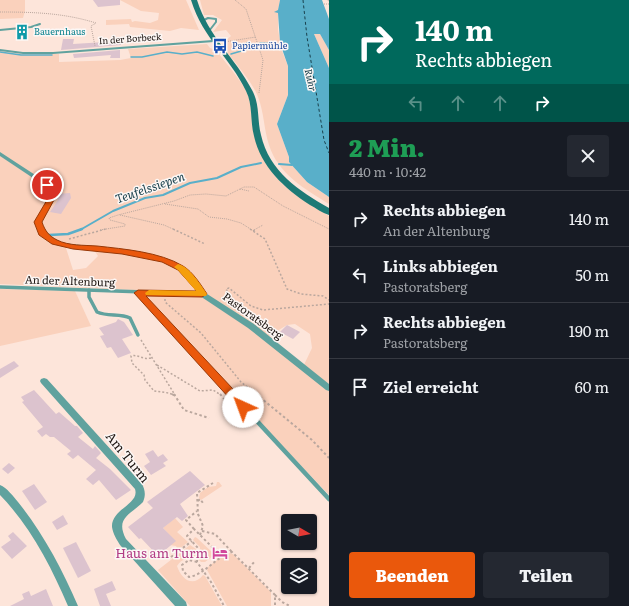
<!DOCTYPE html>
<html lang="de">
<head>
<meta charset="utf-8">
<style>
  body { margin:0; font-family:Literata,serif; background:#242831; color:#f1f3f6; height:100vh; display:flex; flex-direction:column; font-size:15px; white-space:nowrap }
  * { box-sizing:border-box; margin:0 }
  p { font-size:13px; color:#9ea1a6 }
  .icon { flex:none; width:22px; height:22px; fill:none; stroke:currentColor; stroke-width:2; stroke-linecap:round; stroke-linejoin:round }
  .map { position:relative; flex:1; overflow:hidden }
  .panel { display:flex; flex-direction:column; background:#171b24; width:300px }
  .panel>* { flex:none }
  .hud { background:#00695c; color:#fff; overflow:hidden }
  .needle { width:26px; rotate:99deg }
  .controls { position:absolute; left:281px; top:514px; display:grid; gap:8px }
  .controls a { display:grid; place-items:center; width:36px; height:36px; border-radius:4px; background:#171b24; box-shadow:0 1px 3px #0004; font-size:20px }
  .pin { position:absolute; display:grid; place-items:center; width:34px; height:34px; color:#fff; margin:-17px; border:2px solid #fff; border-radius:50%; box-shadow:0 1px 4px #0007 }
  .me { position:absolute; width:44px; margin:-22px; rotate:317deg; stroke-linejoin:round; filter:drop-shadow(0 0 3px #0008) }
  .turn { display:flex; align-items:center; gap:14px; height:84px; padding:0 20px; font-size:18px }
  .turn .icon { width:52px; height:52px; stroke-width:2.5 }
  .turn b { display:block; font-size:28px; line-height:34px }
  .lanes { display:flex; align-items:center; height:38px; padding:0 20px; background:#0003; justify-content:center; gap:20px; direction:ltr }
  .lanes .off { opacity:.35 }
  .round { display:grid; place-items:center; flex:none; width:42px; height:42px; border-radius:4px; background:#242831 }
  .overview { display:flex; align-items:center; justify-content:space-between; height:68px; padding:0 20px }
  h1 { font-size:24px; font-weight:800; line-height:30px; color:#1e9e55 }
  .button { display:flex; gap:8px; margin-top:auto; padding:8px 20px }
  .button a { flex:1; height:46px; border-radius:4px; background:#ea580c; color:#fff; font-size:16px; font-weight:800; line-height:46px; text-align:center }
  .button a+a { background:#242831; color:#f1f3f6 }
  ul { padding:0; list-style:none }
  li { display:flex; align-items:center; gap:12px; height:56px; padding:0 20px; border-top:1px solid #363941 }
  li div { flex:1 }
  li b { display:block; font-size:15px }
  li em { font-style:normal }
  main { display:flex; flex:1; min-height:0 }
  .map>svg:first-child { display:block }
  .green { fill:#fad1bc; fill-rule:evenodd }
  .water { fill:#59afc9 }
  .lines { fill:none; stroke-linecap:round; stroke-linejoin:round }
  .stream-far2 { stroke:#59afc9; stroke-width:1.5 }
  .stream-far1 { stroke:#59afc9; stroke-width:2 }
  .stream { stroke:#59afc9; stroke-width:2.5 }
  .ferry { stroke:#19404c; stroke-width:1; stroke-dasharray:3 2.5; stroke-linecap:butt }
  .building { fill:#dcc3ce }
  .path-far2 { stroke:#baa79e; stroke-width:1; stroke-dasharray:1 1; stroke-linecap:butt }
  .path-far1 { stroke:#baa79e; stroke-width:1.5; stroke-dasharray:2 2; stroke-linecap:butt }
  .path { stroke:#baa79e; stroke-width:2; stroke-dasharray:2.5 2.5; stroke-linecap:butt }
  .lane-far2 { stroke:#60a29e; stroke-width:2 }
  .lane-far1 { stroke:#60a29e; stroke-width:3.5 }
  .lane { stroke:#60a29e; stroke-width:4.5 }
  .street { fill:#60a29e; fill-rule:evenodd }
  .secondary { fill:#1e7a76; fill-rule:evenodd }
  .route { fill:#ea580c; stroke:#983908 }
  .slow { fill:#f59e0b }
  .labels { text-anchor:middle; stroke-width:3; stroke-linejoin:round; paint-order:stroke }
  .far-culture-label { font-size:9px; fill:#0d838f; stroke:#fcf7f5; text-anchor:start }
  .far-street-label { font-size:9px; fill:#1d1511; stroke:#fcf7f5 }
  .far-transit-label { font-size:9px; fill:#164399; stroke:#fcf7f5; text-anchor:start }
  .far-water-label { font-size:10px; font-style:italic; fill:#19404c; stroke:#fcf7f5 }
  .street-label { font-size:11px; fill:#1d1511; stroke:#fcf7f5 }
  .water-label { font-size:12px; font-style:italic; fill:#19404c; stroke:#fcf7f5 }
  .near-street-label { font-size:13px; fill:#1d1511; stroke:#fcf7f5 }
  .near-hotel-label { font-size:13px; fill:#b23c85; stroke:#fcf7f5; text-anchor:end }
</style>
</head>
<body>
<main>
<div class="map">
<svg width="329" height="606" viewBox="0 0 329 606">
  <rect width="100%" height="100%" fill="#fde5da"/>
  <g class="green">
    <path d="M0,0H25V11L23,18L0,19Z"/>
    <path d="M120,0H186L199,30L181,28L170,31L130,27L129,24L106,25V20L131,19L132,22L135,21L150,23L158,20L159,13L141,11Z"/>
    <path d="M200,0H280L278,10V30L282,51L288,66V95L277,124L289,157V162L307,182L329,197V204C305,189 278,174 269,145C264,130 264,112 258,97C254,84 232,59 223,47L222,44L231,36L226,30L213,32L222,20L213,15H204Z"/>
    <path d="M316,33L320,34L329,50V68L314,34Z"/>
    <path d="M207,44L210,48L216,50C225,62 237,75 245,89C253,102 251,121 255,136C265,178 294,195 329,216V495L135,290L0,284V51L22,54H59V62L120,60L131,58L128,49ZM67,245L92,247L98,256L86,268L73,270L66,248ZM295,324L310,334L312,348L302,369L264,339L287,325Z"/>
    <path d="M0,289L75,291L91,326L0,346Z"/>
    <path d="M217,482H219L222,486L201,500L199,498L200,493L208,487L216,486Z"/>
    <path d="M175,518L183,527L177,532L188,542L178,550L176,546L170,545L175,541L163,528Z"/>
    <path d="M195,537L197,538L213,553V556L205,562H201L199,560L200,547L193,540Z"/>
    <path d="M190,545L196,549L195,558C187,559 182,558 177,566C181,579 193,588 203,575L205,576L222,606H190L158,570Z"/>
    <path d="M229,553L233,554L271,592V606H227L207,570L208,567L224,555Z"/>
  </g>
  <path class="water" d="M280,0H322L329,19V50L320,34H314L329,68V197L307,182L289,162V157L277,124L288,95V66L281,46L278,44L280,42L278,13L274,12L278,10Z"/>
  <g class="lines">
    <g class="stream-far2">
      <path d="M260,43L281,44"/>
      <path d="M0,52L21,55H52"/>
      <path d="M231,54L248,49L245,45L247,43L252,44"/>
      <path d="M131,57H142L167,52L182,54L197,52L213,56"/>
    </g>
    <g class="stream-far1">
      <path d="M279,164L292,165"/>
      <path d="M80,230L113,211L145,198L163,195L190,183L217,178L241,167L261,163"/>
    </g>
    <path class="stream" d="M49,235L68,234L82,229"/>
    <path class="ferry" d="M303,0L307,37L324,140L329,153"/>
  </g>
  <g class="building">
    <path d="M93,0H120V5L98,7Z"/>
    <path d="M63,39H74L73,44L121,41V45L61,50Z"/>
    <path d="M120,50V58H110L111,55L74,58L73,54Z"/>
    <path d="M70,193L71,198L61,214L50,212L58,200L56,194Z"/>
    <path d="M118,319L124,322L133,335L122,339L131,353L118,358L111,347L107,348L100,336L104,335L99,328L116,322Z"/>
    <path d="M287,325L300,332L293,339L280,332Z"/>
    <path d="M14,361L19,366L0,378V369Z"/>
    <path d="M34,390L56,414L59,412L75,426H77L83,433L78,437L93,449L95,446L101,453L96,458L110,469L131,490L116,500L99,480L93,485L86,479L96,470L78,455L73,459L67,454L71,451L54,437H50L46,434L42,437L37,431L43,427L22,402L24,401L21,397Z"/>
    <path d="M153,450L158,457L163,454L168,460L163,463L166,466L151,475L144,466L150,462L145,454Z"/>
    <path d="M9,463L15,468L8,474L2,469Z"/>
    <path d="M190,471L205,485L180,504L188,516L182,521L177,517L163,528L176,541L158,556L141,538L139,539L128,527L153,508L147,502Z"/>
    <path d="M34,484L47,502L35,510L22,491Z"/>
    <path d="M63,515L68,524L57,530L52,522Z"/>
    <path d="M13,532L27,546L12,559L1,547L11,540L8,536Z"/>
    <path d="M76,542L91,571L78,578L63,548Z"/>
    <path d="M112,581L116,590L106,594L111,606H100L94,589Z"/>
    <path d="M46,589L53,606H10L24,599L22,594L29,591L31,596Z"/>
  </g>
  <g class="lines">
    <g class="path-far2">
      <path d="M235,0L246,9L263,60L259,93"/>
      <path d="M328,0L329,2"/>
      <path d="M324,4H329"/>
      <path d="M0,12C34,12 64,13 96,23L91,26L95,46"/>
      <path d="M224,42L256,37"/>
      <path d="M240,189L249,191"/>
      <path d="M165,204L198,209L209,217L227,219L241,223L252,230"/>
      <path d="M120,215L164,225L175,230"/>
      <path d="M100,230L125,226V224L110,220L109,218L118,215L174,201L190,195L206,194L226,196L244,187H254L283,206L329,229"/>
      <path d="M254,230L263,225"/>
    </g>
    <g class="path-far1">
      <path d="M173,229L205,244"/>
      <path d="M250,229L265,239L287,289L301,294L323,296L329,300"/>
      <path d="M253,231L256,229"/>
      <path d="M69,239L106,229"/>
      <path d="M165,299V302L201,333L241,382L257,395"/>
      <path d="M229,303V295L226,289L229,288L251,306L263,310L329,304"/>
      <path d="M141,340L175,395"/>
      <path d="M151,358C143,360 138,354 131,356L132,363L144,375L145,380L154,391L169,393L174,395"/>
      <path d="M157,365L200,391L213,390L221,395"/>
    </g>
    <g class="path">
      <path d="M172,394L175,396"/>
      <path d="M174,394L184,410L209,418"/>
      <path d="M220,394L229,405L240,426"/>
      <path d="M256,394L312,440L329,458"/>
      <path d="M198,501L200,499L203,503"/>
      <path d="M194,529L186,520L197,511"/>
      <path d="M202,531L215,534L232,552"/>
      <path d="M200,535L203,526L198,514L197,493L213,483"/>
      <path d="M220,555L194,529L187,536L198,548L197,562L211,582L224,606"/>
      <path d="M171,557L192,541"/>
      <path d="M197,562L189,560L182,565L183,571L189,577C206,574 215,557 232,552L275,595V606"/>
      <path d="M249,568L255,561"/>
      <path d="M275,595L282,602L290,606"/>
    </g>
    <g class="lane-far2">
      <path d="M202,21L208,18L216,19V22L209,31"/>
      <path d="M0,30L31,27L40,24"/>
    </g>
    <g class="lane-far1">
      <path d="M0,287L202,294"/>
      <path d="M89,290V297L97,312C108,317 120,313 130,318L138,335"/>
      <path d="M138,293L233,395"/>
    </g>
    <path class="lane" d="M232,394L329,499"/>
    <g class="street">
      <path d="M213,40H214V42L53,54H23L0,51V49L23,52H53Z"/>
      <path d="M0,152L49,184L55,192L54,200L41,222C46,233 53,239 64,243L146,253L166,259L184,267L204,292L254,324L329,384V391L326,390L248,328L200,296L180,269L162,261L146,257L61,246L45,238L39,231L35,222L48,200L49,192L45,186L0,156Z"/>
      <path d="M44,378L47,379L142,484C145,490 146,495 143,502C130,515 115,518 126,539L186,602L187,606H175L120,545C117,540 113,534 112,527C111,509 140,504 135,489L41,383L40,381L41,379Z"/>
      <path d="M0,485C7,488 13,496 18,502C43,533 62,569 78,606H68C51,566 30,526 0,495Z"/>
    </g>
    <path class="secondary" d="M191,0H197C209,38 235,57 252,90C260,104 257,120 261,135C269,171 299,191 329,208V215C322,213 316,208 310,205C284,188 261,167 254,136C250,121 253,105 246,91C230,57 203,39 191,0Z"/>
  </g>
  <path class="route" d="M47,183L50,184L56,192L54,200L42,222C45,231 49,236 57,240C69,246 84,245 97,246C124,249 160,252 183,266C193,272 201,285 207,294L202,297L146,296L247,404L249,407L247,410H240L134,293L138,290L196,291L195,289L178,270L162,262L122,254L73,249L52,244L39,235L34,222L47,200L48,192L44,185Z"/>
  <path class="slow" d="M178,264C190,267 200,284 207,294L206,296L146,295L145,293L149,290L196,291L178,270L174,267Z"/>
  <defs>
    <g id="building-bare" transform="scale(1.2)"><path d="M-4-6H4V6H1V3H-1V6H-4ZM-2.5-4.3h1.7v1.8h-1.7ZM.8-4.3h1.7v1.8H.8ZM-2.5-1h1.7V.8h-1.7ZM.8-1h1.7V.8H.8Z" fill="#0f9aa8" stroke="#fcf7f5" stroke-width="2.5" paint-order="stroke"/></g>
    <g id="bus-bare" transform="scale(1.2)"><path d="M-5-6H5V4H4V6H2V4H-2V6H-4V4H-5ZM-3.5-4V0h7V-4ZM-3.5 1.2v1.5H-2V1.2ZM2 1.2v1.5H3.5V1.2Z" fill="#1a4fb4" stroke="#fcf7f5" stroke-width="2.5" paint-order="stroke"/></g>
    <g id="hotel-bare" transform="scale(1.2)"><path d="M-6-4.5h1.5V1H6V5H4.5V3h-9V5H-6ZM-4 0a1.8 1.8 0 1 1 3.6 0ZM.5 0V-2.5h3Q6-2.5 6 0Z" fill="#d1479c" stroke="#fcf7f5" stroke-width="2.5" paint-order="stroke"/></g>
  </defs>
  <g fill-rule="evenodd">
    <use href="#building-bare" x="22" y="32"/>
    <use href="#bus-bare" x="220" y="46"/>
    <use href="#hotel-bare" x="220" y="553"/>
  </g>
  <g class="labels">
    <g class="far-culture-label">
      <text x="34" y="35">Bauernhaus</text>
    </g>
    <g class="far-street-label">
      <text transform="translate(130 39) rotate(-4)" y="3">In der Borbeck</text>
    </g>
    <g class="far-transit-label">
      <text x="232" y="49">Papiermühle</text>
    </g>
    <g class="far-water-label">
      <text transform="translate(311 80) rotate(77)" y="4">Ruhr</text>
    </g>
    <g class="street-label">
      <text transform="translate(70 281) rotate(2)" y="4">An der Altenburg</text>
      <text transform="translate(253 316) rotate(36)" y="4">Pastoratsberg</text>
    </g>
    <g class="water-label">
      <text transform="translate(150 188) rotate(-19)" y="4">Teufelssiepen</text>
    </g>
    <g class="near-street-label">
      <text transform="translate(128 457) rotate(51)" y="5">Am Turm</text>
    </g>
    <g class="near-hotel-label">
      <text x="208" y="558">Haus am Turm</text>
    </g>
  </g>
</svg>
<div class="controls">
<a><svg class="needle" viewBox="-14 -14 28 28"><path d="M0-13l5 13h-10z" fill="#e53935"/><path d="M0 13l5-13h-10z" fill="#9ea1a6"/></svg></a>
<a><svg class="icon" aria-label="layers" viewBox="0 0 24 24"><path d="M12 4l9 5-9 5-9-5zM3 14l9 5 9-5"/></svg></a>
</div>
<div class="pin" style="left:47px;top:185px;background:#d93025"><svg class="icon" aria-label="arrive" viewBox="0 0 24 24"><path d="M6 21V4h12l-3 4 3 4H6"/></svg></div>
<svg class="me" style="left:243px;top:407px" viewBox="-20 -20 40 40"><circle r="19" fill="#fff"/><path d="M0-13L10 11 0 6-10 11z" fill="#ea580c"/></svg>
</div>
<section class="panel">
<div class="hud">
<div class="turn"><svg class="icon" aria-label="right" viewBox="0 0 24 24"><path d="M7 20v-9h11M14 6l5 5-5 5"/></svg><div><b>140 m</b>Rechts abbiegen</div></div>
<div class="lanes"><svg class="icon off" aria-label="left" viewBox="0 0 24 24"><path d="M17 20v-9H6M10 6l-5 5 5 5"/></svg><svg class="icon off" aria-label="ahead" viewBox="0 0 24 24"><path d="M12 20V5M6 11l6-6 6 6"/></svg><svg class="icon off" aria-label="ahead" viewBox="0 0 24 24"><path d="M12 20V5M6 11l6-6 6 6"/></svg><svg class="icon" aria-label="right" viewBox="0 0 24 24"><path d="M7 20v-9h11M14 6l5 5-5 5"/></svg></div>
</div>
<div class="overview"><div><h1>2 Min.</h1><p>440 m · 10:42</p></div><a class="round"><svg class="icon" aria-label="close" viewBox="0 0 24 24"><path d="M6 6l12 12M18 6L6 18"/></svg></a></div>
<ul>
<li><svg class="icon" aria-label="right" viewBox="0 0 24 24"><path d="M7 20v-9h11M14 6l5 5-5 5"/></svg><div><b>Rechts abbiegen</b><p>An der Altenburg</p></div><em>140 m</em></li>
<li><svg class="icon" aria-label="left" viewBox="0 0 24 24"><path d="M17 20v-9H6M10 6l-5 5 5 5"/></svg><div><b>Links abbiegen</b><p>Pastoratsberg</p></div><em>50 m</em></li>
<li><svg class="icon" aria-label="right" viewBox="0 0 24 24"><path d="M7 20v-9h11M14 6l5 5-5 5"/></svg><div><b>Rechts abbiegen</b><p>Pastoratsberg</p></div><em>190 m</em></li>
<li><svg class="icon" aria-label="arrive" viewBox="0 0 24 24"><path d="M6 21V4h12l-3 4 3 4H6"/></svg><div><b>Ziel erreicht</b></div><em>60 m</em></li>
</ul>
<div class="button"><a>Beenden</a><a>Teilen</a></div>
</section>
</main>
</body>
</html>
